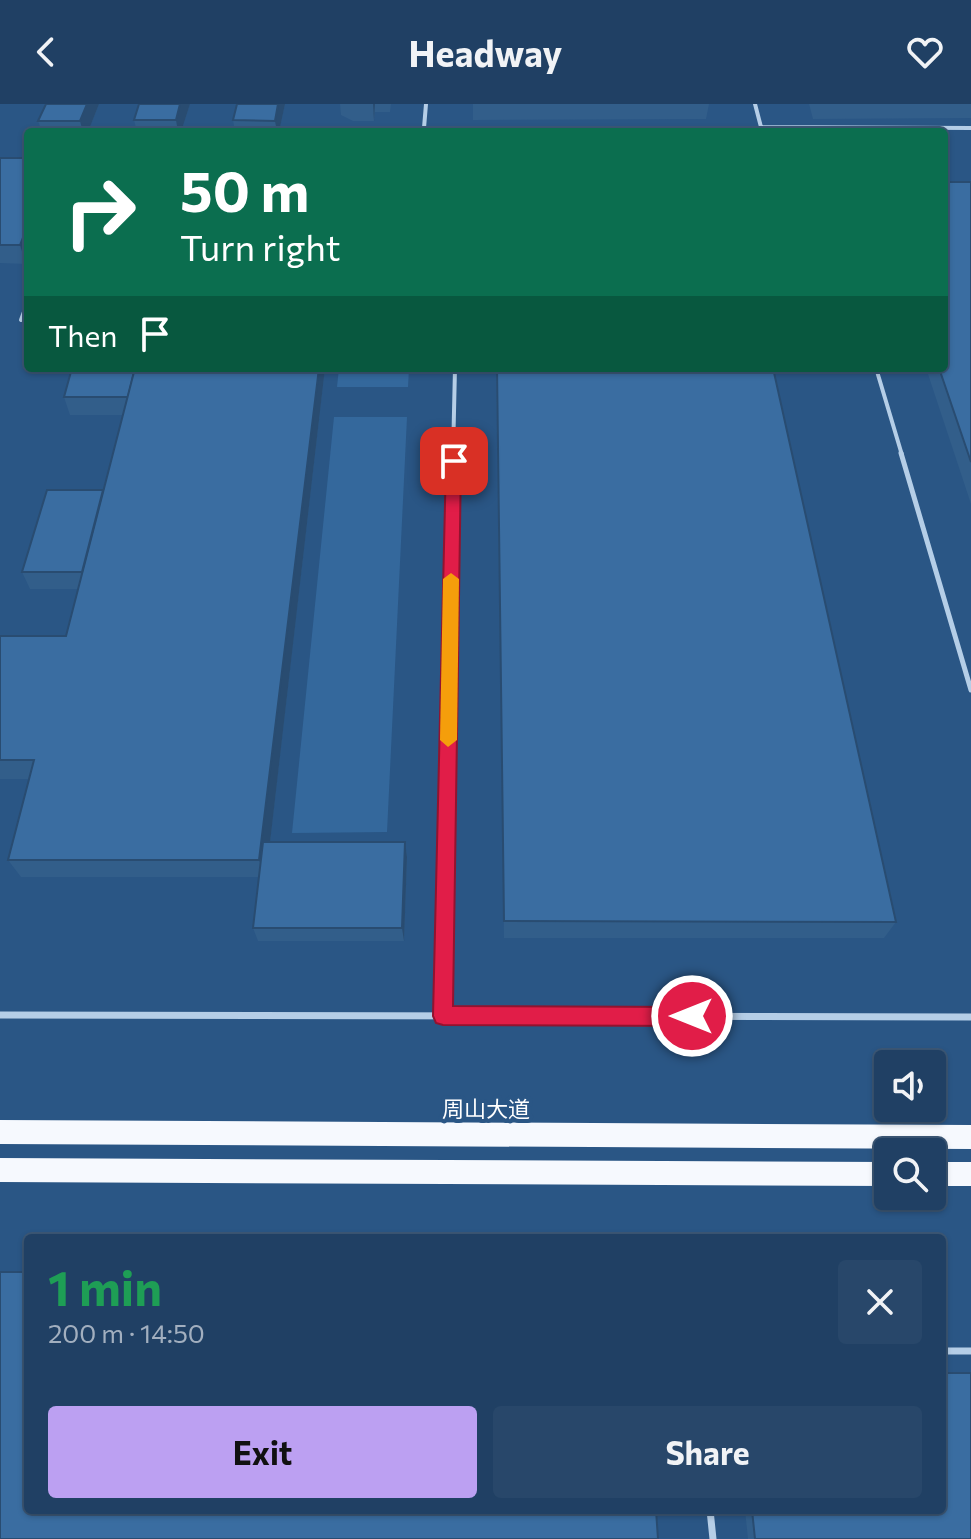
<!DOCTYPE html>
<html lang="en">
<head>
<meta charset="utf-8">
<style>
  body { margin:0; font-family:Commissioner,"Noto Sans SC",sans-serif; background:#28476a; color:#f1f3f6; height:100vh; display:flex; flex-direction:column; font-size:30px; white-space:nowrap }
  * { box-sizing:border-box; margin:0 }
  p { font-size:26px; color:#a2afbf }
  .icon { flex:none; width:44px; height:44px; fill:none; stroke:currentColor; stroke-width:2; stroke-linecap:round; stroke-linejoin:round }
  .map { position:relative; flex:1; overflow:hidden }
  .drawer { position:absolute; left:24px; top:1130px; width:922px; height:280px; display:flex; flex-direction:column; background:#204064; border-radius:8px; box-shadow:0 2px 6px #0004,0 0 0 2px #3d5978 }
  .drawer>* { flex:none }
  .banner { position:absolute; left:24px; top:24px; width:924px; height:244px; border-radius:8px; box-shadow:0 2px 6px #0004,0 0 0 2px #3d5978; background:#0b6e4f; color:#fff; overflow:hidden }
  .tools { position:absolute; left:874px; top:946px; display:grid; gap:16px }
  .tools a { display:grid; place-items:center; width:72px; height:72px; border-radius:8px; background:#204064; box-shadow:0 2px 6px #0004,0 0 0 2px #3d5978; font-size:40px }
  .pin { position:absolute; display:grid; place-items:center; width:68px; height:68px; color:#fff; margin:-34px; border-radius:16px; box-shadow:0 4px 12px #0006 }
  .me { position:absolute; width:88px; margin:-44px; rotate:270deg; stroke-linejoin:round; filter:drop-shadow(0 0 6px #0008) }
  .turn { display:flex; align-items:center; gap:28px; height:168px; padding:0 24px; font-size:36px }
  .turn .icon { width:104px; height:104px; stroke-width:2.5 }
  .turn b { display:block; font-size:56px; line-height:68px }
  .then { display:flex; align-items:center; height:76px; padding:0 24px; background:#0003; gap:16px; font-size:30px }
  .round { display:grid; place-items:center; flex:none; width:84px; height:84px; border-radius:8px; background:#28476a }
  .summary { display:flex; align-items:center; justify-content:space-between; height:136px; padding:0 24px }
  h1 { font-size:48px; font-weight:700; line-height:60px; color:#1e9e55 }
  .button { display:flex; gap:16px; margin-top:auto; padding:16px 24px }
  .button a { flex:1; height:92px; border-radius:8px; background:#bca0f2; color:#111; font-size:32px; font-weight:700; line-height:92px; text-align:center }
  .button a+a { background:#28476a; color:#f1f3f6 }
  header { display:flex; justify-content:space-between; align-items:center; height:104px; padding:0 24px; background:#204064; font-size:36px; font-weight:700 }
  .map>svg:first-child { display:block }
  .green { fill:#34689c }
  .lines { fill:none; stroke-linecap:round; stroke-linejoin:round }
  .lane-far2 { stroke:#b5cee7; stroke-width:4 }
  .lane-far1 { stroke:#b5cee7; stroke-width:5 }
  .lane { stroke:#b5cee7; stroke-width:7 }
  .primary { fill:#f6f9fe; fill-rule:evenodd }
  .wall { fill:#325e8a }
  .shaded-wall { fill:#294c71 }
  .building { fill:#3a6da1; stroke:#294c71; stroke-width:2 }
  .route { fill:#e11d48; stroke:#92132f; stroke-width:2 }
  .slow { fill:#f59e0b }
  .labels { text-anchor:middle; stroke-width:8; stroke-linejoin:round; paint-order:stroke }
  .street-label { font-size:22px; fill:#fff; stroke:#2a5685 }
</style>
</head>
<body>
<header><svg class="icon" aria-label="back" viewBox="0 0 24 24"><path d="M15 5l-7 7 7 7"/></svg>Headway<svg class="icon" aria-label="heart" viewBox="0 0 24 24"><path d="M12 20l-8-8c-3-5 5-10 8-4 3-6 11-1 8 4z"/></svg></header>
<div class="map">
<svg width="971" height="1435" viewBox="0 0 971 1435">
  <rect width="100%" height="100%" fill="#2a5685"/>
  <g class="green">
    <path d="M339,264H409L408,283H337Z"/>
    <path d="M334,313H407L387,728L292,729Z"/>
  </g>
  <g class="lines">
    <g class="lane-far2">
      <path d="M755,0L761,23L971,24"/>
      <path d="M424,24L426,0"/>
      <path d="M21,216L28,197"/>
      <path d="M876,264L902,351"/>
      <path d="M453,351L455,264"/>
    </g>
    <g class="lane-far1">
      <path d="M901,349L971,586"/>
      <path d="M445,817L453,349"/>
    </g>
    <g class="lane">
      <path d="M0,911L971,913"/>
      <path d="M443,912L445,815"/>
      <path d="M942,1247H971"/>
      <path d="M710,1406L713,1435"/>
    </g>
    <g class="primary">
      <path d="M0,1016L971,1021V1045L0,1040Z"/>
      <path d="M0,1054L888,1058V1082L0,1078Z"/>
      <rect x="932" y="1058" width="39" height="24"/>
    </g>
  </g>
  <g class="wall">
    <path d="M46,0H99L88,28H42L38,17Z"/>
    <path d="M190,0L181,28H137L134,16Z"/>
    <path d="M285,0L279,28H235L233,16Z"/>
    <path d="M340,0H391L390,8H375L374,17H353L341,11Z"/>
    <path d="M473,0H709L706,15L473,16Z"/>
    <path d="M809,0H971V14L813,15Z"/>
    <path d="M0,54H28V155L26,160L0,159Z"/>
    <path d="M971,78V400L926,264H944Z"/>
    <path d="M325,264L270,738H405L407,753L404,837H258L253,824L259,773H21L8,756L29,675H0V532H66L78,485H30L22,468L103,386L123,311H70L64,293Z"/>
    <path d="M496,264L896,818L884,834H504Z"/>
    <path d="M745,1406H942L971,1435H748Z"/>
  </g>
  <g class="shaded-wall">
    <path d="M87,0H99L88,28H83L80,17Z"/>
    <path d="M180,0H190L181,28H178L176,16Z"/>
    <path d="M278,0H285L279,28H277L275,17Z"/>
    <path d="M373,0H375L374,17Z"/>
    <path d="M28,121V155L26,160L20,141Z"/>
    <path d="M319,264H325L266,773L259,756Z"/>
    <path d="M405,738L407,753L404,837L402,824Z"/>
  </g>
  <g class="building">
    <path d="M46,0H87L80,17H38Z"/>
    <path d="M139,0H180L176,16H134Z"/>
    <path d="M237,0H278L275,17L233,16Z"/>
    <path d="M0,54H28V121L20,141H0Z"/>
    <path d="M944,78H971V358L939,264H944Z"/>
    <path d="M72,264H135L128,293H64Z"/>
    <path d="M135,264H319L259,756H8L34,656H0V532H66Z"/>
    <path d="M497,264H773L896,818L504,817Z"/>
    <path d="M47,386H103L82,468H22Z"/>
    <path d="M263,738H405L402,824H253Z"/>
    <path d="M0,1168H28V1406H656L658,1435H0Z"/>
    <path d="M942,1269H971V1435H755L752,1406H942Z"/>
  </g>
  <path class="route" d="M454,352L461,357L453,902L692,903L699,906L702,912L699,919L692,922L443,921L436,919L433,912L446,357Z"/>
  <path class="slow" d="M451,469L459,475L457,636L448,643L440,636L443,475Z"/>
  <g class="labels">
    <g class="street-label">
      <text x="486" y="1013">周山大道</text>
    </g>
  </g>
</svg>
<div class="tools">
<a><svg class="icon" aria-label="sound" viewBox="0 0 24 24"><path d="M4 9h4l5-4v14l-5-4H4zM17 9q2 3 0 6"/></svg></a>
<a><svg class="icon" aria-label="search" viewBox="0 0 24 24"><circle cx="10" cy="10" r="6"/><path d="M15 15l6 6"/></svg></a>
</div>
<div class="pin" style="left:454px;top:357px;background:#d93025"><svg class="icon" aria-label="arrive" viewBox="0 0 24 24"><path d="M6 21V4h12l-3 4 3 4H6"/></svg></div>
<svg class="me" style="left:692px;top:912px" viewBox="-20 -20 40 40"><circle r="17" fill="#e11d48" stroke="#fff" stroke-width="3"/><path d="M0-11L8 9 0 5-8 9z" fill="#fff"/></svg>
<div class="banner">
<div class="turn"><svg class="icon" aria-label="right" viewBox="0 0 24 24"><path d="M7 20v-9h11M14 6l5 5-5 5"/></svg><div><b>50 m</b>Turn right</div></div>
<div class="then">Then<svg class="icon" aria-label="arrive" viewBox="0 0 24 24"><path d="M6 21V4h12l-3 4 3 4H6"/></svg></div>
</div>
<section class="drawer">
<div class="summary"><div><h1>1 min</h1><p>200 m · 14:50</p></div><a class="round"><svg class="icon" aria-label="close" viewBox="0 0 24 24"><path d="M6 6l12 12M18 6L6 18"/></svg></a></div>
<div class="button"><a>Exit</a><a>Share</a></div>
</section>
</div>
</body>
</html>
